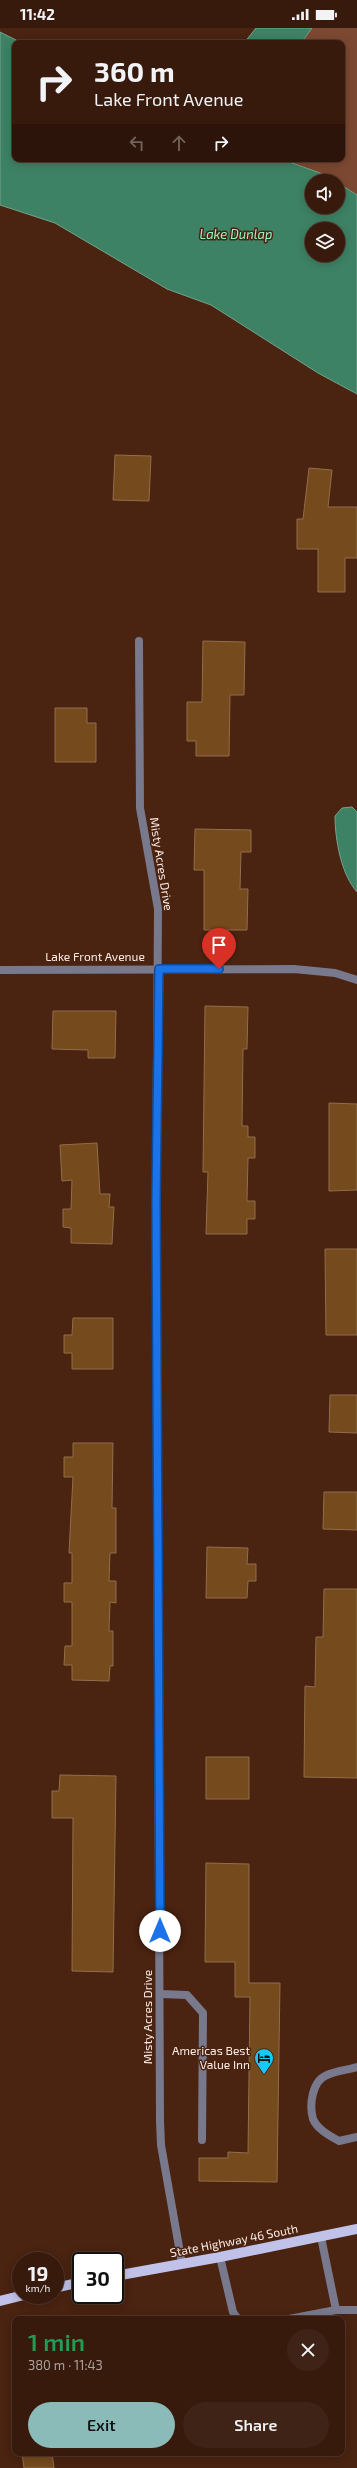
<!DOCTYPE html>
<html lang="en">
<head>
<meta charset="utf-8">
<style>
  body { margin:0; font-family:"Exo 2",sans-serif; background:#3f2316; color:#f1f3f6; height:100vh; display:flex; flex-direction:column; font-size:15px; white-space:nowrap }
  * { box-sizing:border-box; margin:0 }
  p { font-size:13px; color:#aba19d }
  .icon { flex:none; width:22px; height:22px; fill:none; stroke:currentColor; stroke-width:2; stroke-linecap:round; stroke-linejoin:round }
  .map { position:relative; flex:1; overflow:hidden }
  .side { position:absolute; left:12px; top:2288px; width:333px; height:140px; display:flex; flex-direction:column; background:#381a0d; border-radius:8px; box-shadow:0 2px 10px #0003,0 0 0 1px #52382e }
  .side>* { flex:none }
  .top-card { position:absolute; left:12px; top:12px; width:333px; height:122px; border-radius:8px; box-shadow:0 2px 10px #0003,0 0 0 1px #52382e; background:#381a0d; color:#f1f3f6; overflow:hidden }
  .controls { position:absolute; left:305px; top:146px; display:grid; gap:8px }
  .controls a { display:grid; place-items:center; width:40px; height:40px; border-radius:50%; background:#381a0d; box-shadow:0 2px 10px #0003,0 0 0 1px #52382e; font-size:20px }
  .speed { position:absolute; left:12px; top:2224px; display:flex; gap:8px; font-size:20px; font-weight:700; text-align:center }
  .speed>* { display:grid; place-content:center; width:52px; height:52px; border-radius:50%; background:#381a0d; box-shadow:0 2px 10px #0003,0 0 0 1px #52382e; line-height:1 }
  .speed small { font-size:10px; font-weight:400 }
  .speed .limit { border:2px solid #111; border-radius:6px; background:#fff; color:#111 }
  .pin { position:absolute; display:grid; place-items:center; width:34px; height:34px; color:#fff; margin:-41px -17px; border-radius:50% 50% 50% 0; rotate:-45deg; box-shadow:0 0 4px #0007 }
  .pin .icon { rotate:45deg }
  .me { position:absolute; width:44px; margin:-22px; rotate:0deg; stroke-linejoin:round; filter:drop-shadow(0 0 3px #0008) }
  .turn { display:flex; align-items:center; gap:14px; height:84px; padding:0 16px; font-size:18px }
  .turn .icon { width:52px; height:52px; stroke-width:2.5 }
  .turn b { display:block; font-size:28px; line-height:34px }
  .lanes { display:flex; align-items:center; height:38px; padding:0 16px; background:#0003; justify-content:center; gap:20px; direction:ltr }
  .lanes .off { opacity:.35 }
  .round { display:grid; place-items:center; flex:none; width:42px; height:42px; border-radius:21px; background:#3f2316 }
  .head { display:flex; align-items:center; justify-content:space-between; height:68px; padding:0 16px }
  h1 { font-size:24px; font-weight:600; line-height:30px; color:#1e9e55 }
  .button { display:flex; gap:8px; margin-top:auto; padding:8px 16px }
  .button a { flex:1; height:46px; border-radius:24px; background:#8bbbb9; color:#111; font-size:16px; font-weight:600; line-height:46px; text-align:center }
  .button a+a { background:#3f2316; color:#f1f3f6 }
  .status { display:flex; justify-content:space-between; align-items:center; height:28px; padding:0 20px; background:#381a0d; direction:ltr }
  .status svg { height:11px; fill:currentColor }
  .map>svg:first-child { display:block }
  .green { fill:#7c4831 }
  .water { fill:#3d8265; stroke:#76a28b; fill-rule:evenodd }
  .building { fill:#754a1c; stroke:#926e4c }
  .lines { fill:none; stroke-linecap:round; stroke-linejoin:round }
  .lane { stroke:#78798c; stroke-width:8 }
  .street { stroke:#78798c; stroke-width:8 }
  .primary { stroke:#c1c2ea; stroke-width:10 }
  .route-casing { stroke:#114b97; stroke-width:10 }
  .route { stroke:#1a73e8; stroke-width:7 }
  .labels { text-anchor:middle; stroke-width:3; stroke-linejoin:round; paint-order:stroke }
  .street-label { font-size:12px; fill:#fcece5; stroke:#4a2311 }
  .poi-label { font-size:12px; fill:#fcece5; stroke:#4a2311; text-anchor:end }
  .water-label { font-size:13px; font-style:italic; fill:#92f6ca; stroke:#4a2311 }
</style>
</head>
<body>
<div class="status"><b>11:42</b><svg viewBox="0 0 49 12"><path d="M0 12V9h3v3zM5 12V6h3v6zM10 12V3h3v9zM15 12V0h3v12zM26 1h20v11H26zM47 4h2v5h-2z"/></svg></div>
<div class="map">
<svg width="357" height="2440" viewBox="0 0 357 2440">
  <rect width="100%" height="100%" fill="#4a2311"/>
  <path class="green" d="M312,0H357V167L338,155V153L281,131H342V15H301Z"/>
  <g class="water">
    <path d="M256,0H312L301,15H244Z"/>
    <path d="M0,4L22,15H15V131H281L320,145L334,153H312V179H338V155L357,167V366L318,345L211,277L167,261L55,195L0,177ZM312,201H338V227H312Z"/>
    <path d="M352,779L357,784V864C341,846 335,811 335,788L342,780Z"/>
  </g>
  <g class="building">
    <path d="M115,427L151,428L149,473L113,472Z"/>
    <path d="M309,440L332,442L328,479H357V530H345V564H318V521H297V491H303Z"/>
    <path d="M203,613L245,614L244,667H230L229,728H196V713H187V674H202Z"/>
    <path d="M55,680H87V695H96V734H55Z"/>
    <path d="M195,801L251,802V824H241L240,861H248L247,902H204V842H194Z"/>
    <path d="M205,978L248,979L247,1021H243L242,1098H248V1109H255V1130H248L247,1173H255V1191H247V1206H206L208,1144H203Z"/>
    <path d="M53,983H116L115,1030H88V1022L52,1021Z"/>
    <path d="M329,1075L357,1076V1162L329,1163Z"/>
    <path d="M97,1115L100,1166H110L109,1179H114L112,1216L71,1215V1200L63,1199V1181H71L72,1152L62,1153L60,1117Z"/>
    <path d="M325,1221H357V1307H326Z"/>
    <path d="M73,1290H113V1341H72V1325H64V1307H72Z"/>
    <path d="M330,1367H357V1405L329,1404Z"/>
    <path d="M73,1415H113L112,1480H116V1525H110L109,1553H116V1575L110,1574L109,1603H113V1638H110L109,1653L72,1652V1637H64L65,1618H72V1574H64V1555H72V1525H69L73,1449H64V1429H73Z"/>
    <path d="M324,1464H357V1502L323,1501Z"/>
    <path d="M207,1519L248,1520L247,1536H256V1553H248L247,1570H206Z"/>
    <path d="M324,1561H357V1750L304,1749L305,1658L315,1659L316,1609H323Z"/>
    <rect x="206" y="1729" width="43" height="42"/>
    <path d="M60,1747L116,1748L113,1944L72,1943L73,1790H52V1763H59Z"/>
    <path d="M206,1835L249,1836V1955H280L277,2154L199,2153V2130H228V2124L248,2125L250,1969H235V1934H205Z"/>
    <path d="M22,2425H52L54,2440H24Z"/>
  </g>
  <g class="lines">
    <g class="lane">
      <path d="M160,1966L187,1967L203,1985L202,2112"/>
      <path d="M357,2039C347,2042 336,2043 327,2047C312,2053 309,2077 313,2091C317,2101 330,2108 339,2113L357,2109"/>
      <path d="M321,2209L336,2282"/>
      <path d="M220,2229L233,2284L238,2291"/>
      <path d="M289,2291L336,2282H357"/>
    </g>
    <g class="street">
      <path d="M139,613L140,780L158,881L156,1174L160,2093L161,2117L182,2236"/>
      <path d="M0,942L294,941L335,945L357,952"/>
    </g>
    <g class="primary">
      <path d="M115,2248L220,2229L357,2201"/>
      <path d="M55,2260L81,2254"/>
      <path d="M0,2273L24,2267"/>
    </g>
  </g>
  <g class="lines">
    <g class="route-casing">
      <path id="route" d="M160,1903L156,1174L159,941H219"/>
    </g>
    <use href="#route" class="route"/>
  </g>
  <defs>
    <g id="hotel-pin" transform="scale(1)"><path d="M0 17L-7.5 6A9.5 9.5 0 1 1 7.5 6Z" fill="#15cafb" stroke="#4a2311"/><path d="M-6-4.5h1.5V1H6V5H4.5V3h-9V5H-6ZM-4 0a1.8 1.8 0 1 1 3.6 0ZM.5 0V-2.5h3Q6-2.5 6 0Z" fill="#111"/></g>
  </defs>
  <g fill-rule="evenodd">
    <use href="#hotel-pin" x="264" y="2030"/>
  </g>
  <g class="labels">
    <g class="street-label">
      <text transform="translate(161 836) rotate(81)" y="4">Misty Acres Drive</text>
      <text x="95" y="933">Lake Front Avenue</text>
      <text transform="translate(148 1989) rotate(-90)" y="4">Misty Acres Drive</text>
      <text transform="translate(234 2213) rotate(-11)" y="4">State Highway 46 South</text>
    </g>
    <g class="poi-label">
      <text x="250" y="2027">Americas Best<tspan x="250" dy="14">Value Inn</tspan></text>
    </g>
    <g class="water-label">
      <text x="236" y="211">Lake Dunlap</text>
    </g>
  </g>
</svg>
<div class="controls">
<a><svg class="icon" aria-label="sound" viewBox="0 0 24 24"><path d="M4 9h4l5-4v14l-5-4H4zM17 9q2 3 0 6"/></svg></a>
<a><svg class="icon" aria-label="layers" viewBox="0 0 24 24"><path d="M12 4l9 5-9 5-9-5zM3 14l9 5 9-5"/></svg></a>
</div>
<div class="speed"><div>19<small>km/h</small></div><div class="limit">30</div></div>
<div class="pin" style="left:219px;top:941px;background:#d93025"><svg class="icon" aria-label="arrive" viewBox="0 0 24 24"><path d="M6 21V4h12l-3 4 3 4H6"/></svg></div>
<svg class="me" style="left:160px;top:1903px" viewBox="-20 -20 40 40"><circle r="19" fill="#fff"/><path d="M0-13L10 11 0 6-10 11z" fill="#1a73e8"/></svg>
<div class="top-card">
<div class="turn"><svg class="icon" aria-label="right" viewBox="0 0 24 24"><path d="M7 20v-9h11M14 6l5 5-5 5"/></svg><div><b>360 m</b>Lake Front Avenue</div></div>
<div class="lanes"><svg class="icon off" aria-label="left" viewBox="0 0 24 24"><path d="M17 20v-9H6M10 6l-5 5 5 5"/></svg><svg class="icon off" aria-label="ahead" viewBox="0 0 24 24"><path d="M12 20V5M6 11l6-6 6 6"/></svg><svg class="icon" aria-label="right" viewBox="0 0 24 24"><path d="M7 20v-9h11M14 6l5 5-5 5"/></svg></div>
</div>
<section class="side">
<div class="head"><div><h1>1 min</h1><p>380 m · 11:43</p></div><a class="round"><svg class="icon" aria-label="close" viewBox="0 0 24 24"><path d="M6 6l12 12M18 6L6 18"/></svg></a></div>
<div class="button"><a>Exit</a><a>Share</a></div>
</section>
</div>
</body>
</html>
